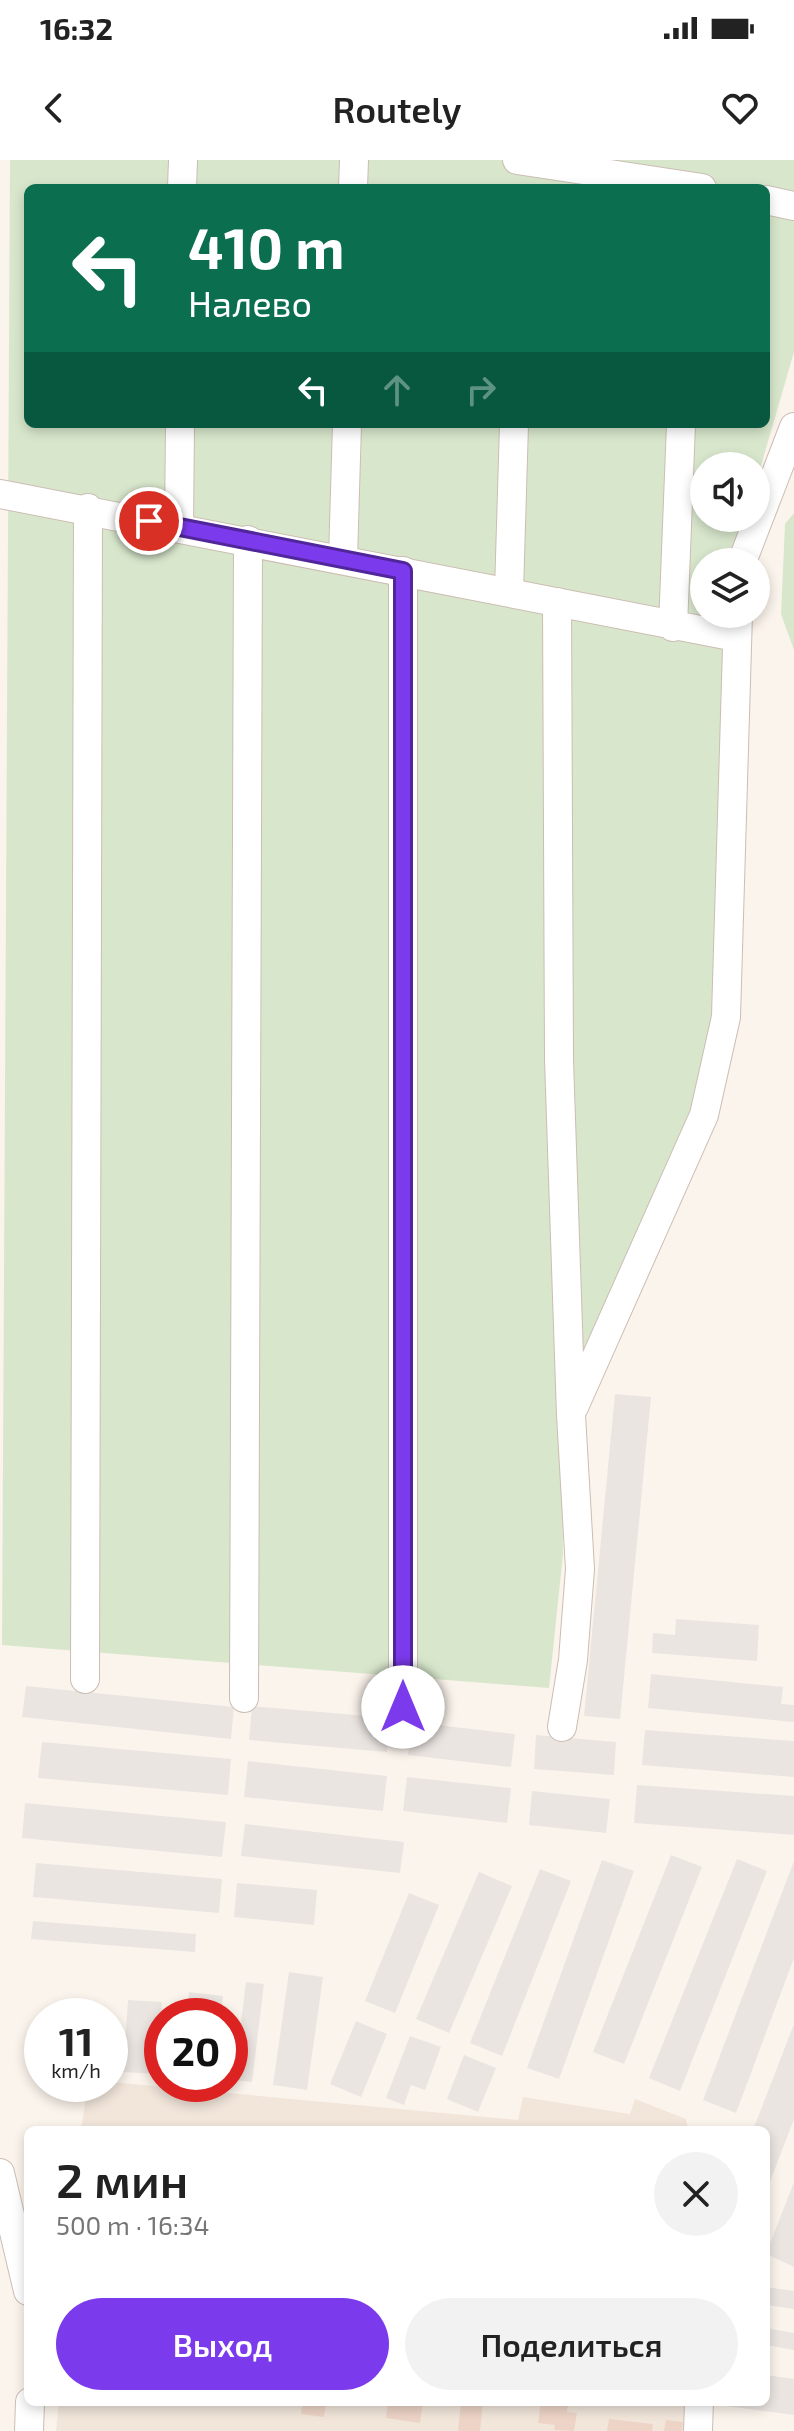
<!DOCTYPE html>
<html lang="ru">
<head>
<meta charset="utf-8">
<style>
  body { margin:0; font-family:"Exo 2",sans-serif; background:#f2f2f2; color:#222; height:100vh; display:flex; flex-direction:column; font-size:30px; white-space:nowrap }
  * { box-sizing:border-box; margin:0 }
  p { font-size:26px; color:#767676 }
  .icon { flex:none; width:44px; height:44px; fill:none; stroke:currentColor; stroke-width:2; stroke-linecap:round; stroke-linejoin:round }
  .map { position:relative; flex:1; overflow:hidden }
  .sheet { position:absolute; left:24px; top:1966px; width:746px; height:280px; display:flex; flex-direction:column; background:#fff; border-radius:12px; box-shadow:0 4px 12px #0003 }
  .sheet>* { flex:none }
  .guide { position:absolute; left:24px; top:24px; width:746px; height:244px; border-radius:12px; box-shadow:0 4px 12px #0003; background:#0b6e4f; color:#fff; overflow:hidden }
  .buttons { position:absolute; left:690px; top:292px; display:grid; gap:16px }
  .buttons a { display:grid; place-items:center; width:80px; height:80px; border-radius:50%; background:#fff; box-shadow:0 4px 12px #0003; font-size:40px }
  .speed { position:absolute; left:24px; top:1838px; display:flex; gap:16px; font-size:40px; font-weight:700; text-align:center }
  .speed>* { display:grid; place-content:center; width:104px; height:104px; border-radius:50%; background:#fff; box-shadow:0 4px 12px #0003; line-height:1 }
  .speed small { font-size:20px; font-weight:400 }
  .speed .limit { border:12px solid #d22; background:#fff; color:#111 }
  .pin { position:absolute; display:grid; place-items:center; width:68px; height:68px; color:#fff; margin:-34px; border:4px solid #fff; border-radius:50%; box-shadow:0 2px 8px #0007 }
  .me { position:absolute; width:88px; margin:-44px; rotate:0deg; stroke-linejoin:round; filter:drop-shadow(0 0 6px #0008) }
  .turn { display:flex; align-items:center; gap:28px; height:168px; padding:0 32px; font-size:36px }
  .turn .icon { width:104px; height:104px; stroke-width:2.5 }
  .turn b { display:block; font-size:56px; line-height:68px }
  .lanes { display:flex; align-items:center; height:76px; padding:0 32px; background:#0003; justify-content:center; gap:40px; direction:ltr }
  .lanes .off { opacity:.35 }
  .round { display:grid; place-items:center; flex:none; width:84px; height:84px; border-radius:42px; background:#f2f2f2 }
  .overview { display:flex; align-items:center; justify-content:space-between; height:136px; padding:0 32px }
  h1 { font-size:48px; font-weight:600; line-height:60px }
  .action { display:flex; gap:16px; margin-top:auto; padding:16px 32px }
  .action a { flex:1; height:92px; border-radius:48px; background:#7c3aed; color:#fff; font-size:32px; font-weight:600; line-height:92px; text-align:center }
  .action a+a { background:#f2f2f2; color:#222 }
  .status { display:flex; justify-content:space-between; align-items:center; height:56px; padding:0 40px; background:#fff; direction:ltr }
  .status svg { height:22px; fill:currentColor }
  header { display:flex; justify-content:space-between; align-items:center; height:104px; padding:0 32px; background:#fff; font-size:36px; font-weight:600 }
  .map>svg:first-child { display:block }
  .residential { fill:#f2e6db }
  .industrial { fill:#ebe5e1 }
  .green { fill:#d8e7cc; fill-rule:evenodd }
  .building { fill:#edd4c7 }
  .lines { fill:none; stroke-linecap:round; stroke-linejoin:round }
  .minor-casing { stroke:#ccbdb3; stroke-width:30 }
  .minor { stroke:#fff; stroke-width:28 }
  .route-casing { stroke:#51269a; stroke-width:20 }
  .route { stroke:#7c3aed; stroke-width:14 }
</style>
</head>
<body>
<div class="status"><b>16:32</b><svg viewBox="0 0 49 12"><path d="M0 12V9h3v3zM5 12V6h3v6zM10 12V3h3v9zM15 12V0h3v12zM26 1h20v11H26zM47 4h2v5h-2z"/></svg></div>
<header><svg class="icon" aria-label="back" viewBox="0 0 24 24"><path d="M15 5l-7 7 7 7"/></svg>Routely<svg class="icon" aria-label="heart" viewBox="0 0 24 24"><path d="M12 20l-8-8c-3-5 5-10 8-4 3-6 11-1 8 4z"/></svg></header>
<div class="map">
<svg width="794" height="2271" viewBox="0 0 794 2271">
  <rect width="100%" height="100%" fill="#fbf4ec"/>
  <g class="residential">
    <path d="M110,1922L518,1960L523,1937L630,1954L635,1939L686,1959L688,1970H81L88,1924Z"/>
    <path d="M59,2242H689L686,2271H56Z"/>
  </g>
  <g class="industrial">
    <path d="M615,1234L651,1237L620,1559L584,1556Z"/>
    <path d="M676,1459L759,1465L757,1501L652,1493L653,1473L675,1475Z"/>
    <path d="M651,1514L783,1527L781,1544L794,1545V1562L648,1548Z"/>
    <path d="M26,1526L234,1547L231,1579L22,1557Z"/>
    <path d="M252,1546L390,1558L387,1592L249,1580Z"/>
    <path d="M412,1562L515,1574L511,1607L408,1595Z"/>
    <path d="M645,1570L794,1581V1617L642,1605Z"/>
    <path d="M536,1575L616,1582L614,1615L534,1609Z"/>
    <path d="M42,1582L231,1599L228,1635L38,1618Z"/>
    <path d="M248,1601L387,1616L383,1651L244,1637Z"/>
    <path d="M407,1617L511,1628L507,1663L403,1651Z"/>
    <path d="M637,1625L794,1636V1675L634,1663Z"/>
    <path d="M532,1631L610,1639L606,1673L529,1665Z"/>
    <path d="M25,1643L226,1662L222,1697L22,1678Z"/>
    <path d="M245,1664L404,1682L400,1713L241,1696Z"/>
    <path d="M671,1695L702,1707L624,1904L593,1892Z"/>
    <path d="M737,1699L767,1711L680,1931L649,1918Z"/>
    <path d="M602,1700L634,1711L559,1919L527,1908Z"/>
    <path d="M794,1701V1798L736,1953L703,1940Z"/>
    <path d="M36,1703L222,1719L219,1753L33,1737Z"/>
    <path d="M540,1709L571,1721L502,1896L470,1883Z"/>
    <path d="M479,1712L512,1726L449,1873L416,1859Z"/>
    <path d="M237,1723L317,1730L314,1765L234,1757Z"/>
    <path d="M409,1733L439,1745L395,1853L365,1841Z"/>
    <path d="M33,1761L196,1774L195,1792L31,1779Z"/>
    <path d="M289,1812L323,1817L307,1930L273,1925Z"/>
    <path d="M246,1822L264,1824L252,1922L234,1920Z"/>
    <path d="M189,1832L223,1836L221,1856H186Z"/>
    <path d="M128,1840L162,1842L157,1914L123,1912Z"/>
    <path d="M356,1861L387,1874L361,1937L330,1924Z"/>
    <path d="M794,1864V1959L766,2032V1970H753Z"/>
    <path d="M410,1876L441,1887L425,1930L411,1925L404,1945L386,1938Z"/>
    <path d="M464,1895L496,1908L478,1952L447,1939Z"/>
    <path d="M794,2022V2107L766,2094Z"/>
    <path d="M766,2127L794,2131V2149L766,2145Z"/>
    <path d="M766,2168L794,2173V2190L766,2185Z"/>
    <path d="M766,2215L794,2219V2255L711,2244L766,2242Z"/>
  </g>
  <g class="green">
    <path d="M10,0H794V192L756,323V306H704V358H746L736,402H704V454H729L717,849L694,949L588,1201L561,1206L563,1394L549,1528L2,1485ZM28,28H766V264H28Z"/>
    <path d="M794,353V490L781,454L785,364Z"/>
  </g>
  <g class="building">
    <path d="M303,2242H326L324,2257L301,2254Z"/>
    <path d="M388,2242H423L420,2263L386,2258Z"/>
    <path d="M461,2242H483L480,2271H458Z"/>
    <path d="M541,2242L568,2245L567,2252L577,2253L574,2271L554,2270L555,2265L538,2263Z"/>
    <path d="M609,2259L653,2264L652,2271H607Z"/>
    <path d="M666,2260L683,2262L682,2271H664Z"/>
  </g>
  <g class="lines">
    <g class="minor-casing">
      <g id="minor">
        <path d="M517,0L702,28"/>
        <path d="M182,28L183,0"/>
        <path d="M353,28L354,0"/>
        <path d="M766,40L794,46"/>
        <path d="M0,334L736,477"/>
        <path d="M179,367L180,264"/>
        <path d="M343,399L347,264"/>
        <path d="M742,402L794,267"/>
        <path d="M403,411V1547"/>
        <path d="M509,432L514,264"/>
        <path d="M557,442L559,900L571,1255L580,1409L573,1500L562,1567"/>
        <path d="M673,467L681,264"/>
        <path d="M574,1247L704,955L726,857L738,454"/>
        <path d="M85,1519L88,348"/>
        <path d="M244,1538L248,380"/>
        <path d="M0,2013L28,2131"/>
        <path d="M29,2271L30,2242"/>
        <path d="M698,2271L699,2242"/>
      </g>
    </g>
    <use href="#minor" class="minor"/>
  </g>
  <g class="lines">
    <g class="route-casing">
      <path id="route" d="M149,361L403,411V1547"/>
    </g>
    <use href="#route" class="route"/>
  </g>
</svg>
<div class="buttons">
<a><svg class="icon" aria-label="sound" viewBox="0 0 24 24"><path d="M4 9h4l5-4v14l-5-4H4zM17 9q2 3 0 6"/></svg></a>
<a><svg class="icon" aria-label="layers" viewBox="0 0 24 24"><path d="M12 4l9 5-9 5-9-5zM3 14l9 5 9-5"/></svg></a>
</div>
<div class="speed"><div>11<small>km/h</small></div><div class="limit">20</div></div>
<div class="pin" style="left:149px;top:361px;background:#d93025"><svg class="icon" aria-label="arrive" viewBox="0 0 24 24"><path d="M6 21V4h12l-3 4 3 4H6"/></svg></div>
<svg class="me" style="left:403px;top:1547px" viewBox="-20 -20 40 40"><circle r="19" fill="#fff"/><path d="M0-13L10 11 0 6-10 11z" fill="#7c3aed"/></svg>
<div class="guide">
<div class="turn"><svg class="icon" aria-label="left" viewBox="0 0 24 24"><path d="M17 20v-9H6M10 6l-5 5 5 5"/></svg><div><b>410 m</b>Налево</div></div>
<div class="lanes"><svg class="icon" aria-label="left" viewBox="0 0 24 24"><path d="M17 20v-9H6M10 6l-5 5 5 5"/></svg><svg class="icon off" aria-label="ahead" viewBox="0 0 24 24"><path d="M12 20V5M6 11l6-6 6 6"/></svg><svg class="icon off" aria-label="right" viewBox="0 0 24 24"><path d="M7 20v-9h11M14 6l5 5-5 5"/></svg></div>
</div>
<section class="sheet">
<div class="overview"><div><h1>2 мин</h1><p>500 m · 16:34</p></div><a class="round"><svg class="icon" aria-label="close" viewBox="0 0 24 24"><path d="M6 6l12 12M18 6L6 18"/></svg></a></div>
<div class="action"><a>Выход</a><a>Поделиться</a></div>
</section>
</div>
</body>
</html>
